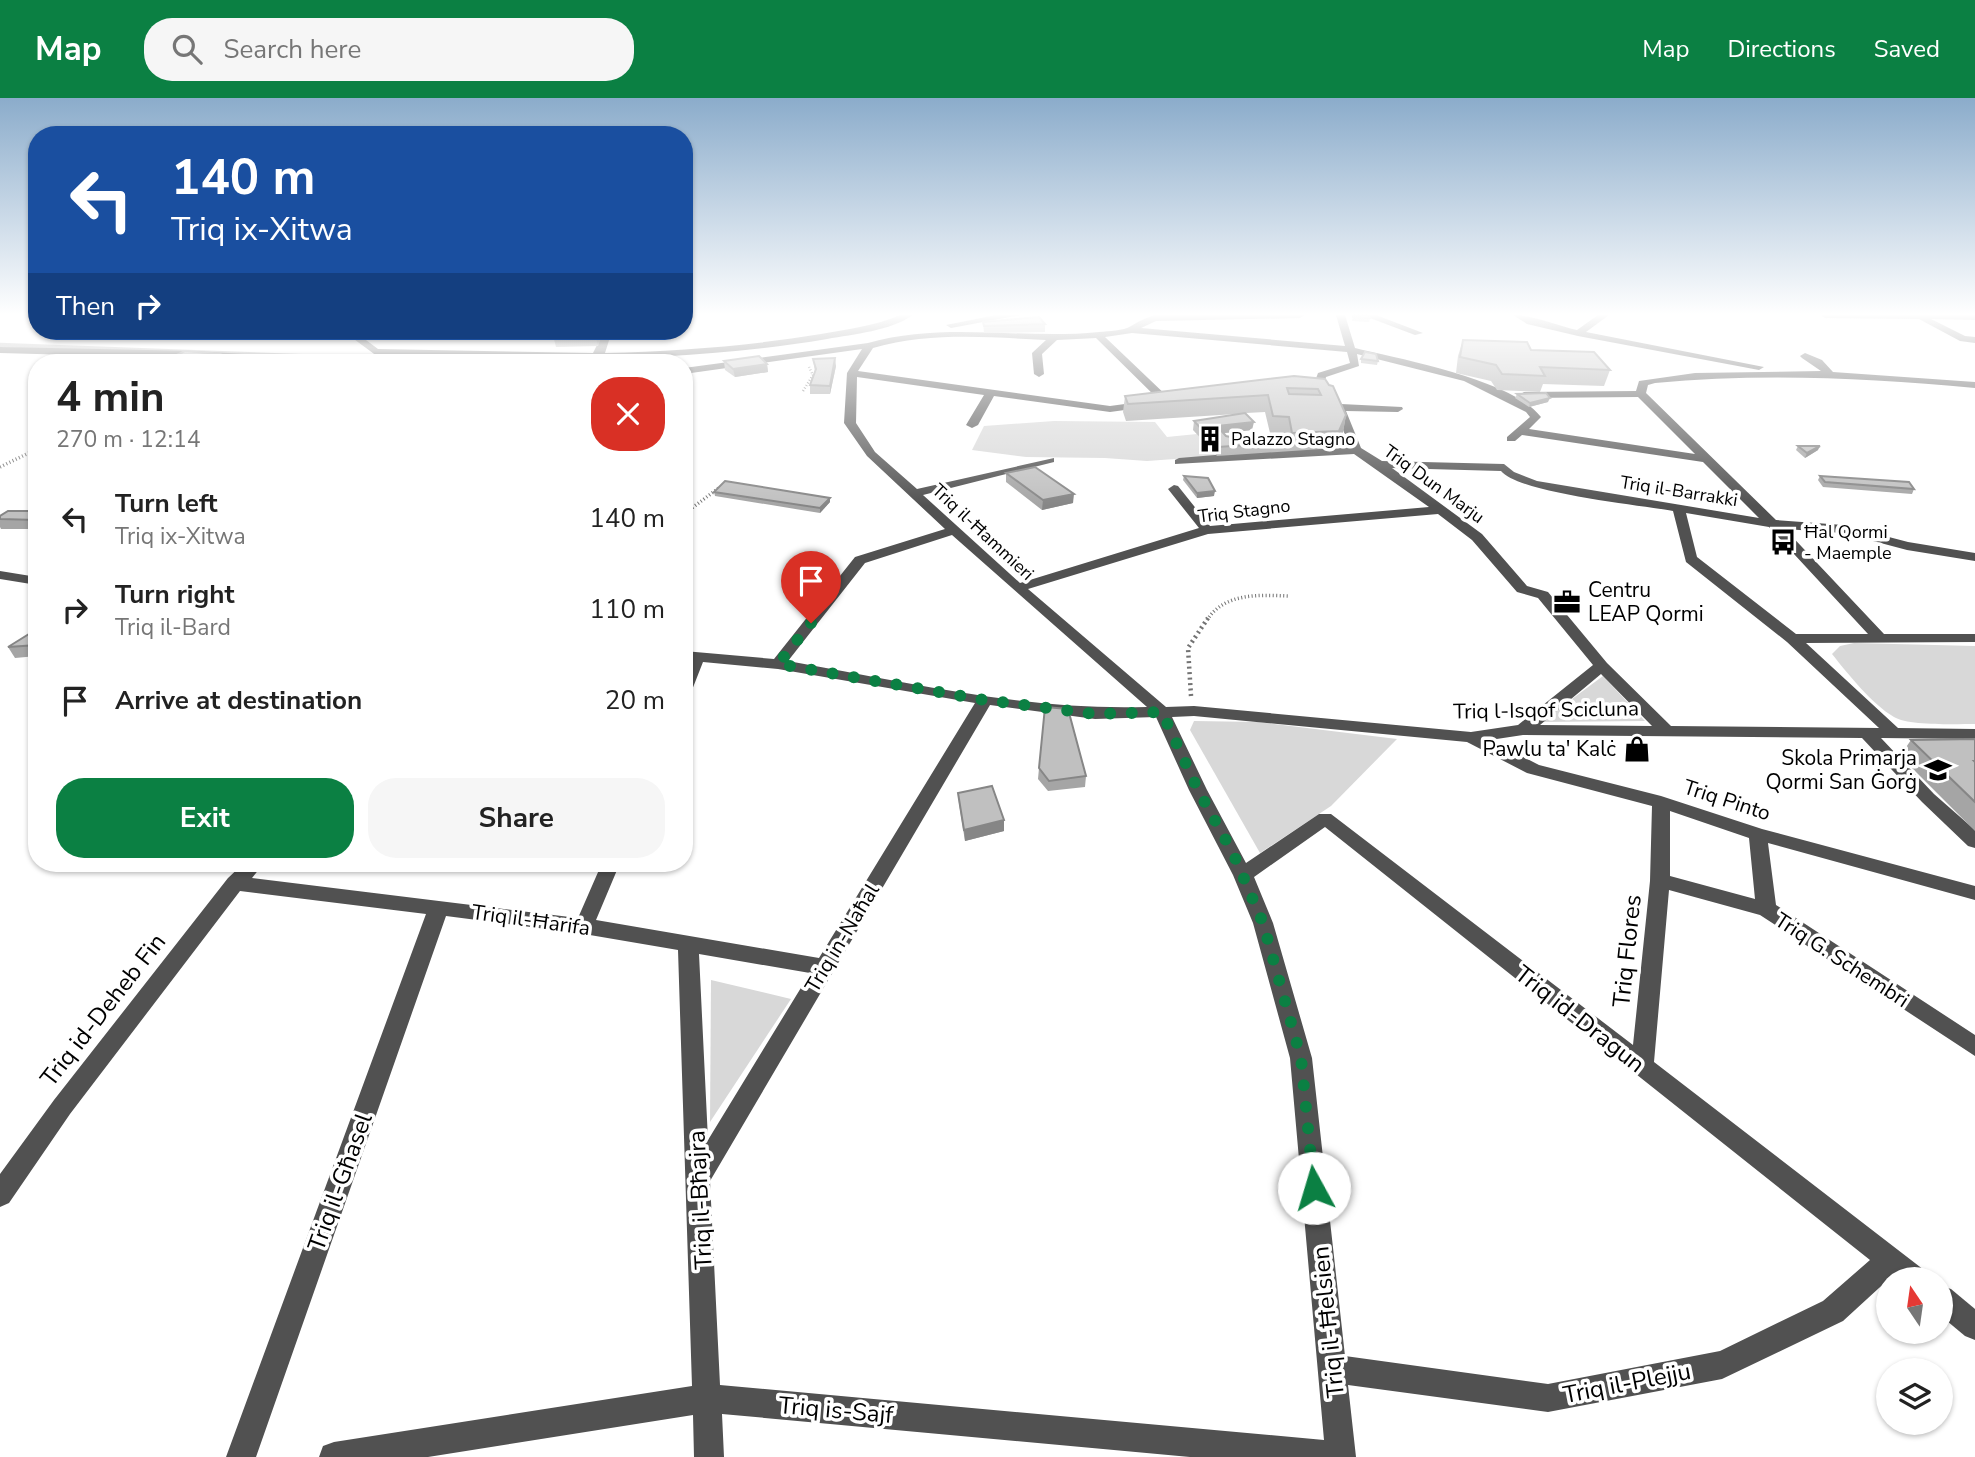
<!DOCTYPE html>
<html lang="en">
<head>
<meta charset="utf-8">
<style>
  body { margin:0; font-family:"Nunito Sans",sans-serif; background:#f6f6f6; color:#222; height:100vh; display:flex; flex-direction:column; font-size:26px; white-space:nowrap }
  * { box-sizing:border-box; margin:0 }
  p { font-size:23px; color:#767676 }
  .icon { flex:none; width:38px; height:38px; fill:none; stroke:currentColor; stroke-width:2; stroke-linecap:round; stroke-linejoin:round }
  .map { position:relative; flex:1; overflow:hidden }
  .panel { position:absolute; left:28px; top:256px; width:665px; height:518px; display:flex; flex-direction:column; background:#fff; border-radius:28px; box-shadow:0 2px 5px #0004 }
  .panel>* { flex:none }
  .banner { position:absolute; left:28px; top:28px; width:665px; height:214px; border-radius:28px; box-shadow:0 2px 5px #0004; background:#1a4fa0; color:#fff; overflow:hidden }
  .needle { width:46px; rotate:347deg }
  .tools { position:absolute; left:1876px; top:1169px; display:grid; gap:14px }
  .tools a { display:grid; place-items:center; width:77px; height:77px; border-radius:50%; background:#fff; box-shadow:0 2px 5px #0004; font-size:35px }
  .pin { position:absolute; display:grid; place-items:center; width:60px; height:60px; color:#fff; margin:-72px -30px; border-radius:50% 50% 50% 0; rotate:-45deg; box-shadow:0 0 7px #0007 }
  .pin .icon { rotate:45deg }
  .me { position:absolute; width:77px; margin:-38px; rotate:354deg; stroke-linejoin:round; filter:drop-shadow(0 0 5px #0008) }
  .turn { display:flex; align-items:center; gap:24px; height:147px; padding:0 28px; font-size:32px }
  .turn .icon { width:91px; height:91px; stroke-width:2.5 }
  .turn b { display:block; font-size:49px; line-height:60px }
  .then { display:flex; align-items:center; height:66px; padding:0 28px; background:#0003; gap:14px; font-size:26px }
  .round { display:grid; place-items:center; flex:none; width:74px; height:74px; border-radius:28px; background:#f6f6f6 }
  .headline { display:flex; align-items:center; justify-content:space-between; height:119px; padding:0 28px }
  h1 { font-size:42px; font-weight:700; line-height:52px }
  .action { display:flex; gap:14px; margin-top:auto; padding:14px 28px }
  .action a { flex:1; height:80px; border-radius:28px; background:#0b8043; color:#fff; font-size:28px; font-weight:700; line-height:80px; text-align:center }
  .action a+a { background:#f6f6f6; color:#222 }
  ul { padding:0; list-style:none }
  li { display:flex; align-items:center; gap:21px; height:91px; padding:0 28px }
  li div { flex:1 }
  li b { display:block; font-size:26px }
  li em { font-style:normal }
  header { display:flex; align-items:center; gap:42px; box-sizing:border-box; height:98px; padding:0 35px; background:#0b8043; color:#fff }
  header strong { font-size:33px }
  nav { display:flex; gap:38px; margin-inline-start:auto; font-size:24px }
  .search { width:490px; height:63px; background:#f6f6f6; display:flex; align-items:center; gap:18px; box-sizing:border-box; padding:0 24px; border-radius:28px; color:#767676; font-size:26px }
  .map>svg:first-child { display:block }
  .green { fill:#d8d8d8 }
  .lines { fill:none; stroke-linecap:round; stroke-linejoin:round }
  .stream { stroke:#9f9f9f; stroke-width:4.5 }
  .path-far2 { stroke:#737373; stroke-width:2.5; stroke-dasharray:1 2; stroke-linecap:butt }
  .path-far1 { stroke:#737373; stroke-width:3.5; stroke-dasharray:1 2.5; stroke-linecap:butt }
  .path { stroke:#737373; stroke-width:4.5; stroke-dasharray:2 3.5; stroke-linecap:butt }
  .minor { fill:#515151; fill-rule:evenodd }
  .wall { fill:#a5a5a5; fill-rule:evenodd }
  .shaded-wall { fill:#868686 }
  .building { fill:#c0c0c0; stroke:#868686; stroke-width:2; fill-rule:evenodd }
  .route { stroke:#0b8043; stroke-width:12; stroke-dasharray:0 21.6 }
  .labels { text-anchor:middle; stroke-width:7; stroke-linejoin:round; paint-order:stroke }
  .far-poi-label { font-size:18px; fill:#000; stroke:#fff; text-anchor:start }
  .far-street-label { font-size:18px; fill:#000; stroke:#fff }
  .poi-label { font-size:21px; fill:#000; stroke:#fff; text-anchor:end }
  .street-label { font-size:21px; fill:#000; stroke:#fff }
  .near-street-label { font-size:24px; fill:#000; stroke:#fff }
</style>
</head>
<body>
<header>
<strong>Map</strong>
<div class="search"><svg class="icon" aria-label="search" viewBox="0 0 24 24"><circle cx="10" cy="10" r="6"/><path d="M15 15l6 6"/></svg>Search here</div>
<nav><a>Map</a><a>Directions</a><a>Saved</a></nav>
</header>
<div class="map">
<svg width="1975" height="1359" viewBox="0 0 1975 1359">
  <rect width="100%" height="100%" fill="#fff"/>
  <g class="green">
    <path d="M158,233C196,233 319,226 346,242Z"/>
    <path d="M1054,323L1155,324L1167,339L1197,336L1216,358L1147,363L1105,360L1026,359L972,352L984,328Z"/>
    <path d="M1854,545L1975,548V626C1957,626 1908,628 1894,619C1872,606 1848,576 1832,556L1840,548Z"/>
    <path d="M1603,578L1645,623L1541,624Z"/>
    <path d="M1194,623L1258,624L1397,641L1331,708L1260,755L1190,632Z"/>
    <path d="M711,882L791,901L710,1024Z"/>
  </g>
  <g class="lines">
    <path class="stream" d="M0,247L350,260"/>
    <g class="path-far2">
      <path d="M225,233L333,238"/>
      <path d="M803,293L813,277L809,269"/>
    </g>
    <g class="path-far1">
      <path d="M0,369L37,351"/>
      <path d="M684,416L720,389"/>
      <path d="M1207,522C1225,494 1260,497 1290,498"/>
    </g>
    <path class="path" d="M1191,598L1188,550L1208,520"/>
    <g class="minor">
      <path d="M900,217H913C890,233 854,236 827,241C680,266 534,262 386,257L390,261L385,264L343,233H354L378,251L593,255L604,233H612L605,255C678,253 749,248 821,236C848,231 875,228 900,217Z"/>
      <path d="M996,217H1021L951,230L946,227Z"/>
      <path d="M1155,217H1304L1300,220L1156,223L1141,230L1345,248L1336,217H1345L1355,250C1401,261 1513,282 1541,319L1529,331L1695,356L1638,299L1524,300L1519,297L1524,294L1636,293L1639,283L1695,275L1821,273L1802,260L1800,258L1805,255L1822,262L1833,274L1975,284V290C1868,280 1762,275 1655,285L1648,287L1646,295L1776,422L1843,427L1908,444L1975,455V463L1907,452L1843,435L1785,431L1884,536H1975V544L1806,545L1898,630L1975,631V641L1881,640L1934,696L1975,732V750L1968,748L1922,704L1862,640L1523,637L1490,642L1539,667L1661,698L1762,731L1975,788V802L1768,745L1776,807L1975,937V958L1760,817L1669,792L1654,964L1924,1172L1928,1181H1894L1891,1179L1843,1223L1722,1281L1548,1314L1348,1287L1356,1359H1190L722,1316L724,1359H694L693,1317L428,1359H319L323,1348L334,1344L692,1288L678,852L584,836L446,818L256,1359H226L426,816L240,793L70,1016L9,1105L0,1109V1076L54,1002L228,780L244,765H264L252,780L578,820L602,765H620L596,822L819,860L975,605L778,571L703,564L692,592L684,597V573L688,563H684V553L774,561L855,459L945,431L867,358L844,325L847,275L862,251L684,276V270L868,245C945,223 1022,242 1099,234C1109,233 1123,233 1131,228C1140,223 1145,220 1155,217ZM1132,235L1347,254L1350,265L1318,275L1314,286L1338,317L1349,349L1274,352L1179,360L1175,362V366L1354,356L1429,409L1210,428L1178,388L1174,387L1168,391L1199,430L1020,485L923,397L1054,364V360L917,391L875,354L856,325L857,279L984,297L966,327L972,330L978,327L994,298L1110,314L1147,309L1152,306L1147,303L1110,308L858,273L873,250C929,234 987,239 1046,242L1032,255L1034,276L1039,279L1044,276L1042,256L1057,242L1096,240L1162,305H1170V301L1105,239ZM1357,256L1464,283L1526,314L1530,319L1507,339V343H1515L1522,337L1703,364L1759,420L1537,383L1514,374L1504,366L1382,363L1361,350L1346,313L1398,314L1403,311L1402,309L1341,306L1324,286L1326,279L1359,268ZM1392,370L1501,373C1519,395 1640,407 1673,413L1686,464L1787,544L1879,630L1671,628L1607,565L1548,494L1527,488L1482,436ZM1686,415L1769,429L1868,536H1796L1697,459ZM1438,416L1472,442L1517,494L1538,500L1593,567L1518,627L1471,634L1194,608L1166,609L1028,491L1208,436ZM952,437L1147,609C1027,613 906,584 788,563L865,465ZM1601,576L1652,628L1540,627ZM990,607L1095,621L1156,619L1189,692L1233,777L1253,825L1290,960L1324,1342L720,1287L710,1083ZM1194,618L1467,644L1527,675L1652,708L1650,783L1633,947L1331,716H1319L1246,765L1207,692L1172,619ZM1670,713L1749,740L1755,801L1670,778ZM1325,729L1870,1162L1823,1203L1720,1253L1548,1286L1345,1258L1312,960L1273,825L1254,779ZM699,856L810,875L708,1042Z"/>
      <path d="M1362,217H1376L1423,235L1415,237Z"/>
      <path d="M1513,217C1533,217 1556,227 1577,232L1598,217H1609L1586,234L1764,269L1759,272L1578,238L1527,226Z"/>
      <path d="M1821,217H1975V222L1931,221L1965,238L1975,239V245L1960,243L1919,221L1825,220Z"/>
      <path d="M0,249L197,253L324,261L329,264L0,255Z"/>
      <path d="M0,473L37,479V487L0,481Z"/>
      <path d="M1941,1188L1951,1191L1975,1211V1242L1965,1238L1941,1218Z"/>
    </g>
  </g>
  <g class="wall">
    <path d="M1353,219L1370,220L1369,224L1352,223Z"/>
    <path d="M983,224L1045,226V234L984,235Z"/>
    <path d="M559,233H600L601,239L598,248L556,249L554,241Z"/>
    <path d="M653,233H671L667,238H653Z"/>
    <path d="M1463,242L1531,252L1610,272L1604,288L1543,286L1540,294L1497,292L1491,283L1456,275L1458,258Z"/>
    <path d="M813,261L836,268L830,296H810V287L815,274Z"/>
    <path d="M1361,261L1378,263L1377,267L1361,265Z"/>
    <path d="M724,263L767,266L768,274L735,279L725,272Z"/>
    <path d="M1325,281L1346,317L1343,334L1336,350L1217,358L1193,332L1194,323L1236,316L1126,323L1123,314L1125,298ZM1265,314L1270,335L1286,336L1235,340L1226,338L1224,335L1252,332L1246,315Z"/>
    <path d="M1517,296L1548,304L1529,309L1515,300Z"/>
    <path d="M1798,348L1818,352L1805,360L1796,352Z"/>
    <path d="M1006,375L1073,405L1042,412L1006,384Z"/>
    <path d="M1184,378L1214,398L1197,400L1183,382Z"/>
    <path d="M1820,378L1914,391L1912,396L1823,389L1818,382Z"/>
    <path d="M714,394L830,400V404L820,415L715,398Z"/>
    <path d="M37,413V431H1L0,429V418Z"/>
    <path d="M37,531V558L15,560L8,549Z"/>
    <path d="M1975,641V733L1900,658L1911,642Z"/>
    <path d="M1039,670L1086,678L1085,689L1048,693L1038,681Z"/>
    <path d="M958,695L1004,722V733L965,743L959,706Z"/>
  </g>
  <g class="shaded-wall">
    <path d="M599,233L601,239L598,248L596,240Z"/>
    <path d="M219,256L223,264H204Z"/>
    <path d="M835,260L836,268L830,296V288Z"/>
    <path d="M767,266L768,274L735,279L733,271Z"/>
    <path d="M1550,300L1548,304L1529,309L1530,305Z"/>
    <path d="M1346,317L1343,334L1336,350L1339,333Z"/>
    <path d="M1254,324L1252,332L1215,336L1217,328Z"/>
    <path d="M1820,348L1818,352L1805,360L1807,355Z"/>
    <path d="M1215,393L1214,398L1197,400V395Z"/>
    <path d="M1074,396L1073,405L1042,412L1043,402Z"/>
    <path d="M830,400V404L820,415V410Z"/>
    <path d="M1004,722V733L965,743L964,732Z"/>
  </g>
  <g class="building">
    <path d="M1353,217H1369L1370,220L1353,219Z"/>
    <path d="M1039,219L1045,226L984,228L983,224Z"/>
    <path d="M559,233H599L596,240L554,241Z"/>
    <path d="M653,233H667L666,234H652Z"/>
    <path d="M1463,242L1527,244L1531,252L1594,254L1610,272L1540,269L1545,278L1502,276L1496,267L1460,259Z"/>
    <path d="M185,253L219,256L204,264H176L164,263Z"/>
    <path d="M1365,254L1376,256L1378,263L1361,261Z"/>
    <path d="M296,257L334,261L328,264H281Z"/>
    <path d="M759,258L767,266L733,271L724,263Z"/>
    <path d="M835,260L830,288L810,287L816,271L813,261Z"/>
    <path d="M1294,278L1325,281L1329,287L1333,288L1346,317L1339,333L1292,335L1289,319L1273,318L1268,297L1128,306L1125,298ZM1287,290L1318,291L1321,297L1289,296Z"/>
    <path d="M1546,295L1550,300L1530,305L1517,296Z"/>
    <path d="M1245,315L1254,324L1217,328L1226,338L1235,340L1287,336L1291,344L1218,349L1194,323Z"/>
    <path d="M1798,348H1820L1807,355Z"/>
    <path d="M1035,369L1074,396L1043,402L1006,375Z"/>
    <path d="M1184,378L1208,380L1215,393L1197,395Z"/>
    <path d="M1820,378L1909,384L1914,391L1825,384Z"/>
    <path d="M725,383L830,400L820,410L714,394Z"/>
    <path d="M8,413H37V422L0,421V418Z"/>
    <path d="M37,531V547L8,549Z"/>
    <path d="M1045,609L1068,611L1086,678L1049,683L1039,670Z"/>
    <path d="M1975,641V663H1974L1975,664V704L1911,642Z"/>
    <path d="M992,688L1004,722L964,732L958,695Z"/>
  </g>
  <linearGradient id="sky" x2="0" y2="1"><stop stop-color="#8baccb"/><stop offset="0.53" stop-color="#fff"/><stop offset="1" stop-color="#fff" stop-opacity="0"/></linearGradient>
  <rect width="1975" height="408" fill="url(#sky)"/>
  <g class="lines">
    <path class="route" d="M811,525L778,566L985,602L1095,616L1162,614L1198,692L1233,755L1263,825L1301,960L1314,1090"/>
  </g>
  <defs>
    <g id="building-bare" transform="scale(2.1)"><path d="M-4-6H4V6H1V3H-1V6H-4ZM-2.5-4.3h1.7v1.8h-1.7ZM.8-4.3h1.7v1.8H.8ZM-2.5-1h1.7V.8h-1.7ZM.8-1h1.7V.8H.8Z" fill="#000" stroke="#fff" stroke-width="2.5" paint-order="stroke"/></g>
    <g id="bus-bare" transform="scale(2.1)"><path d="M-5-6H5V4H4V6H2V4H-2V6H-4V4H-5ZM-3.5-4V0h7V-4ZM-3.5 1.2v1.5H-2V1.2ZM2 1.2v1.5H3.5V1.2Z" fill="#000" stroke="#fff" stroke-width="2.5" paint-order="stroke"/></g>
    <g id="office-bare" transform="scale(2.1)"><path d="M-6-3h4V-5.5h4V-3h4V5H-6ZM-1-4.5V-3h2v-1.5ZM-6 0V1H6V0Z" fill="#000" stroke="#fff" stroke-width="2.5" paint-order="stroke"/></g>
    <g id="shop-bare" transform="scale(2.1)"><path d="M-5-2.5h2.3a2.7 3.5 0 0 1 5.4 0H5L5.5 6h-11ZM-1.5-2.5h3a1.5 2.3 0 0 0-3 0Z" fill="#000" stroke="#fff" stroke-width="2.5" paint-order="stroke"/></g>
    <g id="school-bare" transform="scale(2.1)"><path d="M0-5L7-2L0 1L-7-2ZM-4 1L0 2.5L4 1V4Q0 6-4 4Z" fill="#000" stroke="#fff" stroke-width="2.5" paint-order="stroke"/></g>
  </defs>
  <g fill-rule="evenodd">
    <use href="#building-bare" x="1210" y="341"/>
    <use href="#bus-bare" x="1783" y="444"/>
    <use href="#office-bare" x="1567" y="504"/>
    <use href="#shop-bare" x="1637" y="651"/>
    <use href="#school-bare" x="1938" y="672"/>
  </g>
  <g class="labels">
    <g class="far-poi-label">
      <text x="1231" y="347">Palazzo Stagno</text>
      <text x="1804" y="440">Ħal Qormi<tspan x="1804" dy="21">- Maemple</tspan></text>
    </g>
    <g class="far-street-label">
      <text transform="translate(1434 386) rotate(36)" y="6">Triq Dun Marju</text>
      <text transform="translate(1679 393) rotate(9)" y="6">Triq il-Barrakki</text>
      <text transform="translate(1244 413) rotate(-7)" y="6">Triq Stagno</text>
      <text transform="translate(983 434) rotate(43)" y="6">Triq il-Ħammieri</text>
    </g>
    <g class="poi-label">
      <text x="1588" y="499" text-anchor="start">Centru<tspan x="1588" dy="24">LEAP Qormi</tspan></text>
      <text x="1616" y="658">Pawlu ta' Kalċ</text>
      <text x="1917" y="667">Skola Primarja<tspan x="1917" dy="24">Qormi San Ġorġ</tspan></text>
    </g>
    <g class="street-label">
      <text transform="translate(1546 612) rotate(-1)" y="7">Triq l-Isqof Scicluna</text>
      <text transform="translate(1727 702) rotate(18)" y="7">Triq Pinto</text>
      <text transform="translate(531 822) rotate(8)" y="7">Triq il-Ħarifa</text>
      <text transform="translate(842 840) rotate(-59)" y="7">Triq in-Naħal</text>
      <text transform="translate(1842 862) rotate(33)" y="7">Triq G. Schembri</text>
    </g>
    <g class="near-street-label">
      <text transform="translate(1627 853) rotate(-84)" y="8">Triq Flores</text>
      <text transform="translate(103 912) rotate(-52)" y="8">Triq id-Deheb Fin</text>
      <text transform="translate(1580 921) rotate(38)" y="8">Triq id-Dragun</text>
      <text transform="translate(340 1084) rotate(-70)" y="8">Triq il-Għasel</text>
      <text transform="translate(700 1102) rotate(-93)" y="8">Triq il-Bħajra</text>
      <text transform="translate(1328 1224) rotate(-96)" y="8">Triq il-Ħelsien</text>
      <text transform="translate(1627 1285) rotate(-11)" y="8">Triq il-Plejju</text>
      <text transform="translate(836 1312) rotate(5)" y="8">Triq is-Sajf</text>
    </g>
  </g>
</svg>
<div class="tools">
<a><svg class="needle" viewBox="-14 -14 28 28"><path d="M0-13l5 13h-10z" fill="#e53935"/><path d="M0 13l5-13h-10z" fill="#767676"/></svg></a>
<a><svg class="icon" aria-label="layers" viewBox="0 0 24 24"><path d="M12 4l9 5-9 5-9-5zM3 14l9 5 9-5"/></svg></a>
</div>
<div class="pin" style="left:811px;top:525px;background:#d93025"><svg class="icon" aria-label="arrive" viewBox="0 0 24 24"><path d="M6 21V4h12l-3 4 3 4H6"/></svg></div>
<svg class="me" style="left:1314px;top:1090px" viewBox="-20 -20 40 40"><circle r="19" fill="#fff"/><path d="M0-13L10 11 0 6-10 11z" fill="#0b8043"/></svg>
<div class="banner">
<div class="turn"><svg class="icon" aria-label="left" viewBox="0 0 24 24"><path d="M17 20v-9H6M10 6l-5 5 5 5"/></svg><div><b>140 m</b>Triq ix-Xitwa</div></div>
<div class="then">Then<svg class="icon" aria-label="right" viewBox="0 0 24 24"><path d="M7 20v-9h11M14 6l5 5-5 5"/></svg></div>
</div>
<section class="panel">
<div class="headline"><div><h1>4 min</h1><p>270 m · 12:14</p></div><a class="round" style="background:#d93025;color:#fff"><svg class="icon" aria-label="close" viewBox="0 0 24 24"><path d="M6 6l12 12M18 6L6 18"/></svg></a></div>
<ul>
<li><svg class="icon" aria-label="left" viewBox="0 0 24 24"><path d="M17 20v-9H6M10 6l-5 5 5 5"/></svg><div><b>Turn left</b><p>Triq ix-Xitwa</p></div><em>140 m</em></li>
<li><svg class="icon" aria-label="right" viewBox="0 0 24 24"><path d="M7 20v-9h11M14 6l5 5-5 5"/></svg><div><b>Turn right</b><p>Triq il-Bard</p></div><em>110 m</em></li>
<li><svg class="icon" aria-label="arrive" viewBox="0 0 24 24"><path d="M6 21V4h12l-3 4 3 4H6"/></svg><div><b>Arrive at destination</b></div><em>20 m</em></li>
</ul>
<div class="action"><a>Exit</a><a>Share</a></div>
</section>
</div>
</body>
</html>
